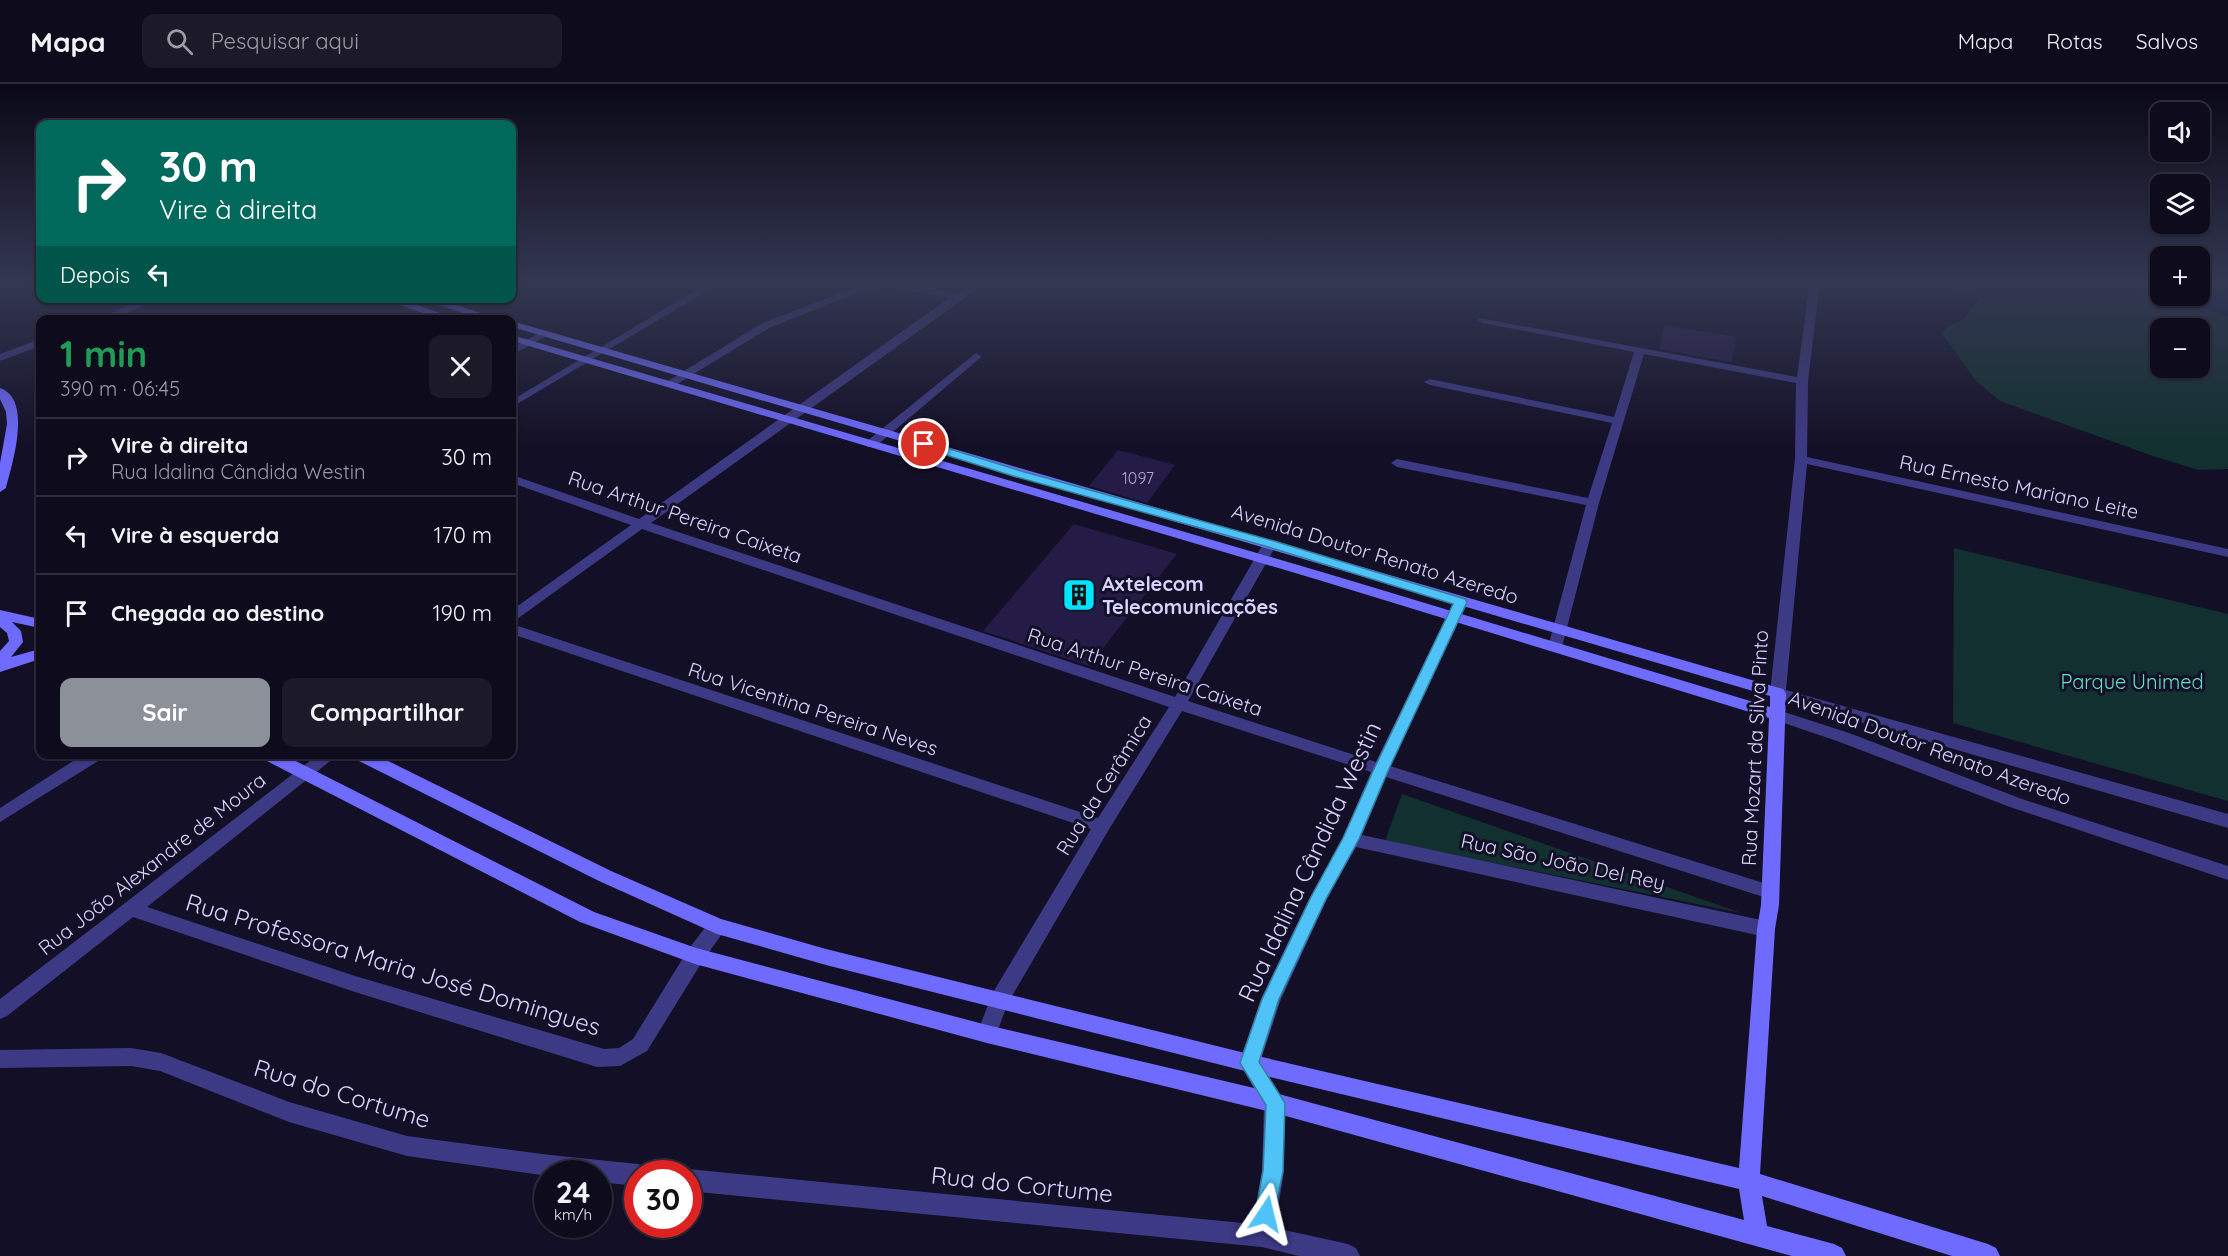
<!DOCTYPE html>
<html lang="pt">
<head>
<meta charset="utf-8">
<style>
  body { margin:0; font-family:Quicksand,sans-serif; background:#1c1929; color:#f1f3f6; height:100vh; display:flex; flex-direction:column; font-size:22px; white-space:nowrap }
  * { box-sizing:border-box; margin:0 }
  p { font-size:20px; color:#9b9ba3 }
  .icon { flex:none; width:33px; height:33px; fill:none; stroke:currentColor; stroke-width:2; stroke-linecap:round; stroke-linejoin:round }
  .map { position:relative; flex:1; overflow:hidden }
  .details { position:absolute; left:36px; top:231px; width:480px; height:444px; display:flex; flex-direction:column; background:#0e0b1c; border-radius:12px; box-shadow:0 2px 4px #0004,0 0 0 2px #2e2b3b }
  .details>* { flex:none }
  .hud { position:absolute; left:36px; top:36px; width:480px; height:183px; border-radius:12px; box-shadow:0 2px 4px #0004,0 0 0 2px #2e2b3b; background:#00695c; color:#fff; overflow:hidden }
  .controls { position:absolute; left:2150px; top:18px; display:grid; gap:12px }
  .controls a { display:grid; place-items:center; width:60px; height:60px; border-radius:12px; background:#0e0b1c; box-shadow:0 2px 4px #0004,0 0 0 2px #2e2b3b; font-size:30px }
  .speed { position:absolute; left:534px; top:1076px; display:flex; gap:12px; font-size:30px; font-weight:700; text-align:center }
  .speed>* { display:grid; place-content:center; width:78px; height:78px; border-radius:50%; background:#0e0b1c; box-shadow:0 2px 4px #0004,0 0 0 2px #2e2b3b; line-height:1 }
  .speed small { font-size:15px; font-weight:400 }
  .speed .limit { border:9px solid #d22; background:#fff; color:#111 }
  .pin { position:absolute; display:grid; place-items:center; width:51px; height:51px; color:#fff; margin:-26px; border:3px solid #fff; border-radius:50%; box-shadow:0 2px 6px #0007 }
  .me { position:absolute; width:66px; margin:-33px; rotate:10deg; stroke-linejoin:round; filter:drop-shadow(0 0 4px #0008) }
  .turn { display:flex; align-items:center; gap:21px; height:126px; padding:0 24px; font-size:27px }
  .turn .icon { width:78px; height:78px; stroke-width:2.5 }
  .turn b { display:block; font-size:42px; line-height:51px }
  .then { display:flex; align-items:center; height:57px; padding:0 24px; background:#0003; gap:12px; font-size:22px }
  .round { display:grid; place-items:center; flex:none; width:63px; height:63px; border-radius:12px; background:#1c1929 }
  .headline { display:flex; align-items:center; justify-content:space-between; height:102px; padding:0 24px }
  h1 { font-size:36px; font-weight:800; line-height:45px; color:#1e9e55 }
  .button { display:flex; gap:12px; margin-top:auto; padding:12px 24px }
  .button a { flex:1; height:69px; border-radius:12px; background:#8c9099; color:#fff; font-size:24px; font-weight:800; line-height:69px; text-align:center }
  .button a+a { background:#1c1929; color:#f1f3f6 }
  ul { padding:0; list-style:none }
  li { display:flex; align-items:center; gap:18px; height:78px; padding:0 24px; border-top:2px solid #2e2b3b }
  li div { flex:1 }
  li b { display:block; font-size:22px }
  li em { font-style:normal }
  header { display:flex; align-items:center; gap:36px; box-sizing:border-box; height:84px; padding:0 30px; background:#0e0b1c; border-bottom:2px solid #2e2b3b }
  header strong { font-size:28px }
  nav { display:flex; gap:33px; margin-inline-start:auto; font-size:21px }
  .search { width:420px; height:54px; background:#1c1929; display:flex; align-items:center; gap:15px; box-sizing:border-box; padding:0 21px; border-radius:12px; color:#9b9ba3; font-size:22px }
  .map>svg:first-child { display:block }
  .green { fill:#12302f; fill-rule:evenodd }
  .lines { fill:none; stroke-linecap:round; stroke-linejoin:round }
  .river { fill:#0a1f44; fill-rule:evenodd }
  .building { fill:#241b47 }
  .street { fill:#3d3a85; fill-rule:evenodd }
  .secondary { fill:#6f6bff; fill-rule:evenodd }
  .route { fill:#4fc3f7; stroke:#337fa1; stroke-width:1.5 }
  .labels { text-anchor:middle; stroke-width:6; stroke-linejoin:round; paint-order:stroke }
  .number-label { font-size:16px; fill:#aca6d1 }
  .street-label { font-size:20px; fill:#d9d4ff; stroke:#130f26 }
  .poi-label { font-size:20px; font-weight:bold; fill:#d9d4ff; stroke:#130f26; text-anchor:start }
  .park-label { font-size:20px; fill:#5fe0c0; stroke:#130f26 }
  .near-street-label { font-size:24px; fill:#d9d4ff; stroke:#130f26 }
</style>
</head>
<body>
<header>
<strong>Mapa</strong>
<div class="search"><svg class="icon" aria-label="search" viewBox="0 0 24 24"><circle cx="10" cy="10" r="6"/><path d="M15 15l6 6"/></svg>Pesquisar aqui</div>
<nav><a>Mapa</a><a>Rotas</a><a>Salvos</a></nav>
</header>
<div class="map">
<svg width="2228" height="1172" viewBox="0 0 2228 1172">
  <rect width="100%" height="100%" fill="#130f26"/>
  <g class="green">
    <path d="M1933,198H2093L2159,209L2160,212H2166L2228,232V385L2198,386L2150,371L2000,317L1976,297L1942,249L1947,243L1963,236L1980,214ZM2160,244H2199V284H2160Z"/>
    <path d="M1954,464L2228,530V717L1953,639Z"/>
    <path d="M1402,710L1741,829L1385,757Z"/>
  </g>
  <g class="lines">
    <g class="river">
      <path d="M2129,198H2160V211L2132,204Z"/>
      <path d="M2199,206L2228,213V230L2180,218L2176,212H2199Z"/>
    </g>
  </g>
  <g class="building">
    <path d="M1664,241L1736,253L1732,278L1659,265Z"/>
    <path d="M1118,366L1175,381L1147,419L1089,402Z"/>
    <path d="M1074,440L1177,470L1089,582L983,547Z"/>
  </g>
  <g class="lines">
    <g class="street">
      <path d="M710,198H722L512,323V316Z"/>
      <path d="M886,198L920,201L956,210L975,198H987L651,439L1175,613L1263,460L1265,457H1275L1277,460L1188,617L1376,678L1454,518L1456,515H1466L1468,518L1390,682L1770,801L1776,803L1779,808L1776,813L1770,815L1386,693L1362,751L1766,837L1773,840L1775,845L1773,850L1766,853L1356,763L1327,815L1281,915L1260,978L1285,1019L1284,1087L1275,1144L1348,1160L1356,1164L1360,1172H1299L1262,1163L688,1107V1089H680L688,1085L1253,1140L1262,1087L1264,1021L1239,979L1261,915L1310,813L1343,754L1371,688L1182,627L1108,747L1008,919L994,956L987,959L980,956L977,950L992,910L1091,745L512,550V540L1098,734L1169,623L642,445L517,535L512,536V526L631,441L512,399V391L639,435L949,214L891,203L851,211L769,244L674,302H666V298L761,240L845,207Z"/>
      <path d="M1810,198H1820L1808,297L1807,373L2228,465V473L1807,380L1786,606L2228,730V744L1773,613L1770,609L1795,375L1796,299L1644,270L1599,419L1562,563L1555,568L1548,563L1586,421L1397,383L1391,379L1397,375L1588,414L1612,339L1430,301L1424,298L1430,295L1614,333L1634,268L1483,239L1478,236L1479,234L1797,293Z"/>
      <path d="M146,214H161L110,236H95Z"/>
      <path d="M543,247L547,248V252L512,271V264Z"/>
      <path d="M40,255V262L0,277V270Z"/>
      <path d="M976,269L981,272L980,274L875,363H867V357Z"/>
      <path d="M1775,625L1849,649L2022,715L2228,782V796L2010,723L1837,657L1769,634L1767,630L1769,626Z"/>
      <path d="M84,670H105L103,674L0,738V724Z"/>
      <path d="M319,670H339L147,823L355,892L604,965L619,964L633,955L688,866L710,837L717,834L724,837L726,842L724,847L702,878L647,967L620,982L597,983L355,908L133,833L7,932L0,935V915Z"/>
      <path d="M131,964L161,969L289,1018L407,1052L550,1071L638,1080L646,1083L648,1089H638V1102L598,1098V1089H548V1092L407,1072L289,1038L160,987L131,982L0,984V966Z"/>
    </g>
    <g class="secondary">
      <path d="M381,214H398L459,236H442Z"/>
      <path d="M418,214H435L502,236H484Z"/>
      <path d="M512,237L1783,605L1786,609L1779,821L1775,845L1760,1090L1988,1160L1996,1164L2000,1172H1952L1762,1112L1767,1142L1834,1160L1842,1164L1846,1172H1792L1275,1029L987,959L695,880L580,838L261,674L259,670H282L594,828L696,864L987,941L1275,1009L1744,1136L1739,1105L1249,988L826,881L717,850L599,797L353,674L351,670H374L611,787L721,835L826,865L1249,970L1739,1084L1757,845L1761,821L1769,634L1322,497L512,257V251L1332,491L1770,623V612L512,243Z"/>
      <path d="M0,304C33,315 12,381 6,404L0,408V379L7,340L6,328L0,315Z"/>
      <path d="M0,526L40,535V544L12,538L21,547L23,558L11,573L40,565V575L0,588V567L9,557L7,549L0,543Z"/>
    </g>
  </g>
  <linearGradient id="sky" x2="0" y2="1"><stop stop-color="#0a0815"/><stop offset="0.55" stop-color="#333752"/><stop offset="1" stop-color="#333752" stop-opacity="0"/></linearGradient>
  <rect width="2228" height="362" fill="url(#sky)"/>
  <path class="route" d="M924,357L1021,387L1274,457L1465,515L1467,518L1388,687L1359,755L1326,815L1279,915L1259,978L1285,1019L1283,1087L1273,1137L1266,1140L1258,1137L1255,1130L1263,1087L1266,1021L1240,979L1262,915L1311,813L1343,754L1373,687L1453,520L1265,462L1013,392L920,363L919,360Z"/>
  <defs>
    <g id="building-square" transform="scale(1.725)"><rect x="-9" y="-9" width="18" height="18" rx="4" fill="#00e5ff" stroke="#130f26"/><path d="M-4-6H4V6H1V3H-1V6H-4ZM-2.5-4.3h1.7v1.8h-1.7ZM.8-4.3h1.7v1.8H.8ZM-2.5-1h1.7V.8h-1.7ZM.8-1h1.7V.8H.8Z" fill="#111"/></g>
  </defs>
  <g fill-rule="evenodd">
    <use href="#building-square" x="1079" y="511"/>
  </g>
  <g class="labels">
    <g class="number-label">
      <text x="1138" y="400">1097</text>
    </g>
    <g class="street-label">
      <text transform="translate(2019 403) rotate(12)" y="7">Rua Ernesto Mariano Leite</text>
      <text transform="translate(685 433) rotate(19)" y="7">Rua Arthur Pereira Caixeta</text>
      <text transform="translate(1375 470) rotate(17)" y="7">Avenida Doutor Renato Azeredo</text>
      <text transform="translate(1145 588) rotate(18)" y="7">Rua Arthur Pereira Caixeta</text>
      <text transform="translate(813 625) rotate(18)" y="7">Rua Vicentina Pereira Neves</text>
      <text transform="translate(1755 664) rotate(-87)" y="7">Rua Mozart da Silva Pinto</text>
      <text transform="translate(1930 664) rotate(20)" y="7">Avenida Doutor Renato Azeredo</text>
      <text transform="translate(1104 701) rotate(-58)" y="7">Rua da Cerâmica</text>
      <text transform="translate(1563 778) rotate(12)" y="7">Rua São João Del Rey</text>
      <text transform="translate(152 780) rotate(-38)" y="7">Rua João Alexandre de Moura</text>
    </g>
    <g class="poi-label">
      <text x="1102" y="507">Axtelecom<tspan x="1102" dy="23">Telecomunicações</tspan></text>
    </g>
    <g class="park-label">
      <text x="2132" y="605">Parque Unimed</text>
    </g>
    <g class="near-street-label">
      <text transform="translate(1310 778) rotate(-65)" y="8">Rua Idalina Cândida Westin</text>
      <text transform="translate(393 881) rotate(17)" y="8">Rua Professora Maria José Domingues</text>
      <text transform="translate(342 1010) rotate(17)" y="8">Rua do Cortume</text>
      <text transform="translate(1022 1101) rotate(6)" y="8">Rua do Cortume</text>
    </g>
  </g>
</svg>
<div class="controls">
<a><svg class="icon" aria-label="sound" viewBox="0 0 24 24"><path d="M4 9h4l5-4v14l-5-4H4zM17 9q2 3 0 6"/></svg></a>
<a><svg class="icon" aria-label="layers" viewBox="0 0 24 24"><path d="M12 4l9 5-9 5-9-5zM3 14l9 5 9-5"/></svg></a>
<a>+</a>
<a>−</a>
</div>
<div class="speed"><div>24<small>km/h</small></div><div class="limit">30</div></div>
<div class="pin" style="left:924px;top:360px;background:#d93025"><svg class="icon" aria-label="arrive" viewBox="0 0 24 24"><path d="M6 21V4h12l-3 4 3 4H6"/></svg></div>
<svg class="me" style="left:1266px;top:1130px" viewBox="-20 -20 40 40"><path d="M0-17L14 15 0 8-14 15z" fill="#4fc3f7" stroke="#fff" stroke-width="4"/></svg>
<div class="hud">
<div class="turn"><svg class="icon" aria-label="right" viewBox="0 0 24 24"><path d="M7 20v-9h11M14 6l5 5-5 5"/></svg><div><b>30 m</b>Vire à direita</div></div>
<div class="then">Depois<svg class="icon" aria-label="left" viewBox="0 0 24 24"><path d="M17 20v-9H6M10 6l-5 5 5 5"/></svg></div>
</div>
<section class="details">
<div class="headline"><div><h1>1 min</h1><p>390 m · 06:45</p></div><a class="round"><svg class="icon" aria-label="close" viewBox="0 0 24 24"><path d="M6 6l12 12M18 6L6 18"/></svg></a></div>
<ul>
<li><svg class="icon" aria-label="right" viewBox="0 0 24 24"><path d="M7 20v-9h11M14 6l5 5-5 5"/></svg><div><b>Vire à direita</b><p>Rua Idalina Cândida Westin</p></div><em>30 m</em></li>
<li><svg class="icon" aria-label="left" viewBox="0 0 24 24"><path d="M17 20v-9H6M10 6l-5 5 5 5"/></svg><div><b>Vire à esquerda</b></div><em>170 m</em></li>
<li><svg class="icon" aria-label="arrive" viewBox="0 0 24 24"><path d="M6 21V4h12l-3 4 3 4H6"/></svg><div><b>Chegada ao destino</b></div><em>190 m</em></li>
</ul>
<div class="button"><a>Sair</a><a>Compartilhar</a></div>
</section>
</div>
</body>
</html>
